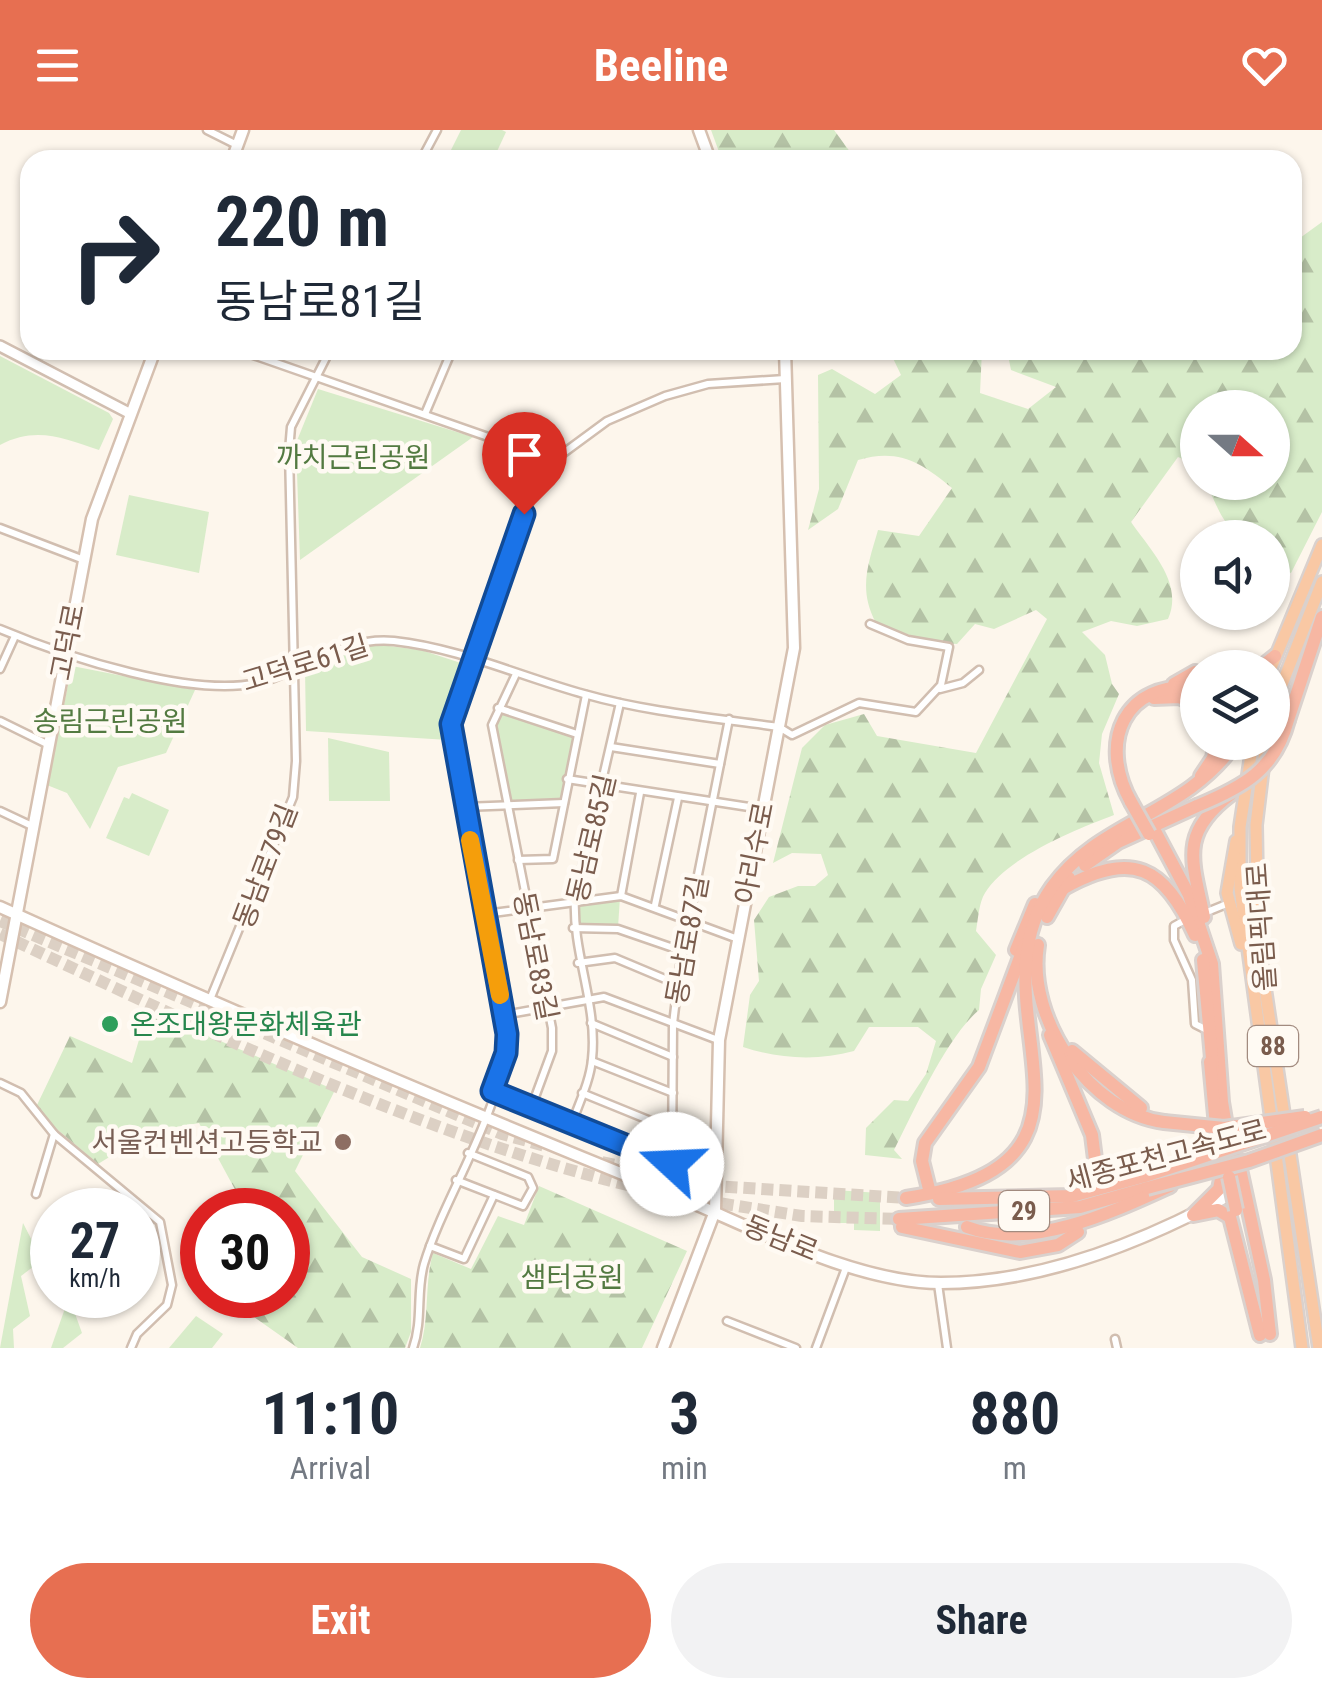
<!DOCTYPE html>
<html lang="en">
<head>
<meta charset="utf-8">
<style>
  body { margin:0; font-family:"Roboto Condensed","Noto Sans KR",sans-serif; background:#f2f2f3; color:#1f2937; height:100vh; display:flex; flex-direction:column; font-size:38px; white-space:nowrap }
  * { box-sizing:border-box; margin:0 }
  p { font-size:32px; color:#747a83 }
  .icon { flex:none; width:55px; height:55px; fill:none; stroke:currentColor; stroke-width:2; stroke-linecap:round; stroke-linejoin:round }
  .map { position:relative; height:1218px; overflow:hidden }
  .sheet { display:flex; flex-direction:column; background:#fff; flex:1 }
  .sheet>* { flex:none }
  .guide { position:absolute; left:20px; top:20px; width:1282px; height:210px; border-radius:30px; box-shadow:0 2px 8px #0004; background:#fff; color:#1f2937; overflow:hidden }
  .needle { width:65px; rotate:111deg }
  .controls { position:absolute; left:1180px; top:260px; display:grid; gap:20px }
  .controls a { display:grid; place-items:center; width:110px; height:110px; border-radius:50%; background:#fff; box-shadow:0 2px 8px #0004; font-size:50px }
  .speed { position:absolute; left:30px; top:1058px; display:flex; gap:20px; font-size:50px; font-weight:700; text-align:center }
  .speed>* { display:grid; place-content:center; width:130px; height:130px; border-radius:50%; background:#fff; box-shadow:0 2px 8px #0004; line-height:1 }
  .speed small { font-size:25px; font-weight:400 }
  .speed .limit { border:15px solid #d22; background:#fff; color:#111 }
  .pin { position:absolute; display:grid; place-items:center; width:85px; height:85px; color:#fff; margin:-102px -42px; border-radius:50% 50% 50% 0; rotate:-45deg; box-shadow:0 0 10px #0007 }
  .pin .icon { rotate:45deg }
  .me { position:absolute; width:110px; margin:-55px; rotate:290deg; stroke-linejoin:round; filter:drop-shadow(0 0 8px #0008) }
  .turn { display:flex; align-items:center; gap:35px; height:210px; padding:0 30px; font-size:45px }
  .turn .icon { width:130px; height:130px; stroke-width:2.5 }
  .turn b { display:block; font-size:70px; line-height:85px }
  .eta { display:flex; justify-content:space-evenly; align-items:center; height:170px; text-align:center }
  .eta b { font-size:60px; font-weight:700; line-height:70px }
  .action { display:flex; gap:20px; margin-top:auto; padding:20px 30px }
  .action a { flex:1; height:115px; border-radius:60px; background:#e76f51; color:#fff; font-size:40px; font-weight:700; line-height:115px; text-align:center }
  .action a+a { background:#f2f2f3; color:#1f2937 }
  header { display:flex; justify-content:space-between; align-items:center; height:130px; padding:0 30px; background:#e76f51; color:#fff; font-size:45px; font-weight:700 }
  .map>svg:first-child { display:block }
  .forest { fill:url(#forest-firs) }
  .green { fill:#d8ecc9 }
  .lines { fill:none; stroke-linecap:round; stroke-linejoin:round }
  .motorway-tunnel { stroke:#dcd0c4; stroke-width:12; stroke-dasharray:12 6; stroke-linecap:butt }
  .minor-casing { stroke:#d1beb0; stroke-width:11 }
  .tertiary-casing { stroke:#d1beb0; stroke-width:14 }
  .secondary-casing { stroke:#d6c0b0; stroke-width:15 }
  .trunk-casing { stroke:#dad1cd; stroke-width:16 }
  .motorway-casing { stroke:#dad1cd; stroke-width:18 }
  .minor { stroke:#fff; stroke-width:6 }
  .tertiary { stroke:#fff; stroke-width:9 }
  .secondary { stroke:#fff; stroke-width:10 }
  .trunk { stroke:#f9c8a4; stroke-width:11 }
  .motorway { stroke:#f7b7a3; stroke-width:12 }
  .motorway-bridge-casing { stroke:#dad1cd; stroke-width:18; stroke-linecap:butt }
  .motorway-bridge { stroke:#f7b7a3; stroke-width:12 }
  .route-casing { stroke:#114b97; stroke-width:25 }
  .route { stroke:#1a73e8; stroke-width:18 }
  .slow { stroke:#f59e0b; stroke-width:18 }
  .leisure-dot { fill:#2e9e5b; stroke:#fffaf3; stroke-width:4 }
  .education-dot { fill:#8d6e63; stroke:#fffaf3; stroke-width:4 }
  .labels { text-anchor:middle; stroke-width:9; stroke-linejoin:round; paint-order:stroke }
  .shield { fill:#fffaf3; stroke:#a28b7f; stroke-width:2.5 }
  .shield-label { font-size:25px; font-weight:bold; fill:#7a5c4d }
  .park-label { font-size:28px; fill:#537a41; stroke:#fffaf3 }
  .street-label { font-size:28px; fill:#7a5c4d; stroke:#fffaf3 }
  .leisure-label { font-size:28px; fill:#27864d; stroke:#fffaf3; text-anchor:start }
  .education-label { font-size:28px; fill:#785e54; stroke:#fffaf3; text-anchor:end }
</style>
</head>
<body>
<header><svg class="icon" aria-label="menu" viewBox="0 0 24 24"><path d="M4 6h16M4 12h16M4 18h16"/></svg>Beeline<svg class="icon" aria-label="heart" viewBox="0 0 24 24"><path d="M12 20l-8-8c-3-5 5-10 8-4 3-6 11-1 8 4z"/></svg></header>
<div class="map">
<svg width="1322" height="1218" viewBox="0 0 1322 1218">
  <defs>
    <pattern id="forest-firs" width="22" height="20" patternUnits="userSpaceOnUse" patternTransform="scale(2.5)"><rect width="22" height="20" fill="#d8ecc9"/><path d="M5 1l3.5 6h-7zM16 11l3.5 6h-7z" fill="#b4c2a5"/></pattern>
  </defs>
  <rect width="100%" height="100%" fill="#fdf6ec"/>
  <g class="forest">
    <path d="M711,0H834L856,30H722Z"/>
    <path d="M1322,92V382L1291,443L1273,438L1272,408C1224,407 1225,392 1206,353L1272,352V278H1198L1197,335L1178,327L1131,392C1151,421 1184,453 1168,489L1137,496L1111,491L1082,502L1105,525L1112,554L1119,564L1102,604L1099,633L1114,685C1077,699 1007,727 985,763C979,772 978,790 976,801L996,825L981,859L979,880C946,908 915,979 894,1020L902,1029L865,1025L866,998L894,970L908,971L926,944L936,911L918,897H869L854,921C818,931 779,929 743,917L750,865L759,851L754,790L769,767L798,756H815L828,745L821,724L792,723L773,733L802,618L825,595L864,584L877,606L976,623L1047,489L1036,480L994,499L975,494L957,514L929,512L876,493C858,459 868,435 878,400L919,406L952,358C921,332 898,318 858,330L838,379L808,400L819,359L818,245L832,239L875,264L901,245L889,220H982L980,263L1028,279L1056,257L1011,240L1007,220H1292L1293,113Z"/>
    <path d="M148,880L335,960L295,1041L362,1127L411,1149V1202L405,1218H298L223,1165H288V1080H222L238,1065L199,993L150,1002L98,1034L46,990L37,975L70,906L132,933Z"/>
    <path d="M539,1056L687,1121L642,1218H420C430,1187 424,1155 433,1123L471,1139L498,1086L524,1095Z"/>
  </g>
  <g class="green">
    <path d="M461,0H502L506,2L493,30H446Z"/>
    <path d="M0,226L109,283L113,289L99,320C63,308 36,296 0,315Z"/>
    <path d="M318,259L473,307L300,430L296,313Z"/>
    <path d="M129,365L209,382L199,443L116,425Z"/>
    <path d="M373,514L421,520L464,534L447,594L448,610L306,601L305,539Z"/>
    <path d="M72,536L195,560L166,623L118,637L90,699L67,663L47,655Z"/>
    <path d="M498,578L577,604L564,673L507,674L492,595Z"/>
    <path d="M328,608L389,622L390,671H329Z"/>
    <path d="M132,663L169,680L149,726L106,708L124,667L129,669Z"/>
    <path d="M579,767H620L618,798L577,797Z"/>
    <path d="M834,1060L880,1063V1101L854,1100V1093H834Z"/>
    <path d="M23,1093L42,1130L21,1146L30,1186L13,1199L14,1218H0Z"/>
    <path d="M69,1167L82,1203L63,1218H51Z"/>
    <path d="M196,1186L223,1204L212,1218H169Z"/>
  </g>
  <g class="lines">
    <g class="motorway-tunnel">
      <path d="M0,791L502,1004L549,1017"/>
      <path d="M0,804C210,902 440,1016 667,1064"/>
      <path d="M602,1032L714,1056L906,1068"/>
      <path d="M686,1068L802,1086L899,1089"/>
    </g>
    <g class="minor-casing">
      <g id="minor">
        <path d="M207,0L237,15"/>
        <path d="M421,30L437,0"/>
        <path d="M239,220L554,330"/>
        <path d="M425,284L452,220"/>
        <path d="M0,398L84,430"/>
        <path d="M0,499C64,526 198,571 265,551C309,537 346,506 394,511C459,518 522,547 584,564C647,582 715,588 779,597L792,605L859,573L916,582L941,555L949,517L908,510L870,494"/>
        <path d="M0,539L15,506"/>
        <path d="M516,544L492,595L552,898V921L531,978"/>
        <path d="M940,559L963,553L979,540"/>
        <path d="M498,578L577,604"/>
        <path d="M0,591L47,614"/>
        <path d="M611,617L720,634"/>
        <path d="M567,649L762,679"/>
        <path d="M464,677L564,673"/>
        <path d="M0,681L32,696"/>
        <path d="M518,730L553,729L586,565"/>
        <path d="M621,766L640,663"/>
        <path d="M655,775L678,668"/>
        <path d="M485,784L621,766L738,809"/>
        <path d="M1202,784L1229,773"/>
        <path d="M1185,790L1174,796V810L1192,850L1195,894L1209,901"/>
        <path d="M573,798L618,799L682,821"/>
        <path d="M578,833L615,828L677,854"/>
        <path d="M211,867L293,667L296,631L289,321L291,297L330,220"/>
        <path d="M504,885L604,867L718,910"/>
        <path d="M591,893L673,927"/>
        <path d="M592,931L673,963"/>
        <path d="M0,953L21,963L54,1004L160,1092L172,1155L167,1175L137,1204L131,1218"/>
        <path d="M493,961L672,1034L717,1040"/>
        <path d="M582,963L673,1000"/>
        <path d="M571,996C578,975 590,952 592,929C598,875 572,823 575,768L620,573"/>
        <path d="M672,1034L673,894L680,835L729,589"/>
        <path d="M456,1050L523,1076L533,1058L528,1047L468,1023"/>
        <path d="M36,1064L54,1004"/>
        <path d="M430,1116L464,1129L494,1065"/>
        <path d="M938,1154L947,1218"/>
        <path d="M727,1191L796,1218"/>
        <path d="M1115,1209L1117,1218"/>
        <path d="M413,1218C423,1190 416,1162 424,1134C447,1057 516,964 504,885L451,594L532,365L554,330L607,291L665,266L708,254L785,249"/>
        <path d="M816,1218L847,1135"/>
      </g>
    </g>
    <g class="tertiary-casing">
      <path id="tertiary" d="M0,216L129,283"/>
    </g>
    <g class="secondary-casing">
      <g id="secondary">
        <path d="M699,0L710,30"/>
        <path d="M232,30L243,0"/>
        <path d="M0,777C219,876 440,970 662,1060C745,1093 851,1153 941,1153C1042,1153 1148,1110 1235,1062"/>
        <path d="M0,872L92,389L155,220"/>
        <path d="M663,1218L715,1081L719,910L794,518L785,220"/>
      </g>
    </g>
    <g class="trunk-casing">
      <g id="trunk">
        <path d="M1271,538L1322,415"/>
        <path d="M1272,580L1322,452"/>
        <path d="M1253,612L1240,697V758L1302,1218"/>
        <path d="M1266,612L1256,695L1258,812L1319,1218"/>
        <path d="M1236,711L1227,763L1241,814"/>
      </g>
    </g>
    <g class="motorway-casing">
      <g id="motorway">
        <path d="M1260,538L1275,526"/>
        <path d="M1174,554L1195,542L1198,551"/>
        <path d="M1154,568L1179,567L1198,575"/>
        <path d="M1288,590L1322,487"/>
        <path d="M1201,646L1213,628L1216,612"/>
        <path d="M1131,672C1098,613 1123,550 1198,558"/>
        <path d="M1155,701L1189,765L1212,834L1222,972L1234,1043"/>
        <path d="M1085,735L1118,712L1197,676"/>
        <path d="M1064,758C1132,720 1164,736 1195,805"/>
        <path d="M1047,787L1069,748"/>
        <path d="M1204,787C1192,730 1179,703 1231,664"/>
        <path d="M1038,815C1026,889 1090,983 1164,992"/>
        <path d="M1016,820L1035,774"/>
        <path d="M1203,830L1213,939"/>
        <path d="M1050,905L1092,1005L1098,1053"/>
        <path d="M1072,921L1141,978"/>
        <path d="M1210,932L1221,1049L1219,1059L1193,1085L1218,1080L1230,1087L1260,1205"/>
        <path d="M1238,1030L1264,1150L1270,1204"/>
        <path d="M929,1059L922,1031L925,1013L979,937L1025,814"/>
        <path d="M906,1068C1140,1032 965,880 1052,757C1101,689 1185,686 1236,612"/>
        <path d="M939,1069L1072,1066L1145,1046"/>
        <path d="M899,1089L1080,1077L1147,1058"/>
        <path d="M902,1097L1020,1122L1058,1115L1078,1102"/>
        <path d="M967,1097C1030,1121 1113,1082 1170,1056"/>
      </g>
    </g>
    <use href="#minor" class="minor"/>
    <use href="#tertiary" class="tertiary"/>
    <use href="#secondary" class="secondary"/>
    <use href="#trunk" class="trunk"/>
    <use href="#motorway" class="motorway"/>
    <g class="motorway-bridge-casing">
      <g id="motorway-bridge">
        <path d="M1131,672L1149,704"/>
        <path d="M1197,676C1243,657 1275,640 1288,590"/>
        <path d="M1164,992L1224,998L1305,987"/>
        <path d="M1145,1046L1322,987"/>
        <path d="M1229,1047L1236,1080"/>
        <path d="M1147,1058L1249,1031L1322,1005"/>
      </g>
    </g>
    <use href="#motorway-bridge" class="motorway-bridge"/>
  </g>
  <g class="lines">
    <g class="route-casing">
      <path id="route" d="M524,384L451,594L507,904L506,923L492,961L672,1034"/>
    </g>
    <use href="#route" class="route"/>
    <path class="slow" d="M470,710L500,865"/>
  </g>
  <circle class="leisure-dot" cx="110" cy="894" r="10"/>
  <circle class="education-dot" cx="343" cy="1012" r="10"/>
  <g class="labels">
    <g class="shield">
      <rect x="1248" y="896" width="50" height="40" rx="8"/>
      <rect x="999" y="1061" width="50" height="40" rx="8"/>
    </g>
    <g class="shield-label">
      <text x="1273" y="925">88</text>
      <text x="1024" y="1090">29</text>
    </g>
    <g class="park-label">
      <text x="353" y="337">까치근린공원</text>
      <text x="110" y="601">송림근린공원</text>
      <text x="572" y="1157">샘터공원</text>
    </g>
    <g class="street-label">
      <text transform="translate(67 512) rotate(-79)" y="10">고덕로</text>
      <text transform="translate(305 533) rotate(-17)" y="10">고덕로61길</text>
      <text transform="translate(591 708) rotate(-77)" y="10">동남로85길</text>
      <text transform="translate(754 723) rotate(-79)" y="10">아리수로</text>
      <text transform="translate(265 736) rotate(-69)" y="10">동남로79길</text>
      <text transform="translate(1261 797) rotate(-94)" y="10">올림픽대로</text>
      <text transform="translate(687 810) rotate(-80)" y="10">동남로87길</text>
      <text transform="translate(536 826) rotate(79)" y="10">동남로83길</text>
      <text transform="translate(1166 1025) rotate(-15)" y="10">세종포천고속도로</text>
      <text transform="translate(781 1108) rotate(22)" y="10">동남로</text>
    </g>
    <g class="leisure-label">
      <text x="130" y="904">온조대왕문화체육관</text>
    </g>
    <g class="education-label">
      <text x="323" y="1022">서울컨벤션고등학교</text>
    </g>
  </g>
</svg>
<div class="controls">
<a><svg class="needle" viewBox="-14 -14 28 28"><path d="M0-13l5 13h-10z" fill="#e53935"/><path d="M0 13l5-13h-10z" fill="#747a83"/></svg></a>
<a><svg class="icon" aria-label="sound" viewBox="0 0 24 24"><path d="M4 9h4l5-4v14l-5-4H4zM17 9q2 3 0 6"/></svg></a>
<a><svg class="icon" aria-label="layers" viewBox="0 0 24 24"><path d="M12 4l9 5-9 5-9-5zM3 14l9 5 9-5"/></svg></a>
</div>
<div class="speed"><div>27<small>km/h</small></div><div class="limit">30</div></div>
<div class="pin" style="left:524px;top:384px;background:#d93025"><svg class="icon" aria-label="arrive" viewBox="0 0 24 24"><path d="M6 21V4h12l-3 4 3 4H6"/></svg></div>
<svg class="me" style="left:672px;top:1034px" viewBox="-20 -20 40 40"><circle r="19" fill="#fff"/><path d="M0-13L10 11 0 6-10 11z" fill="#1a73e8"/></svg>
<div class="guide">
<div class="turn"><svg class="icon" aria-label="right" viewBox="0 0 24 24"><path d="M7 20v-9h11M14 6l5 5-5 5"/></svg><div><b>220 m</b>동남로81길</div></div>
</div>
</div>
<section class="sheet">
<div class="eta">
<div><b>11:10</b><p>Arrival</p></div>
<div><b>3</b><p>min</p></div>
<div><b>880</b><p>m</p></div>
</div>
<div class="action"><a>Exit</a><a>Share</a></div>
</section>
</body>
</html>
